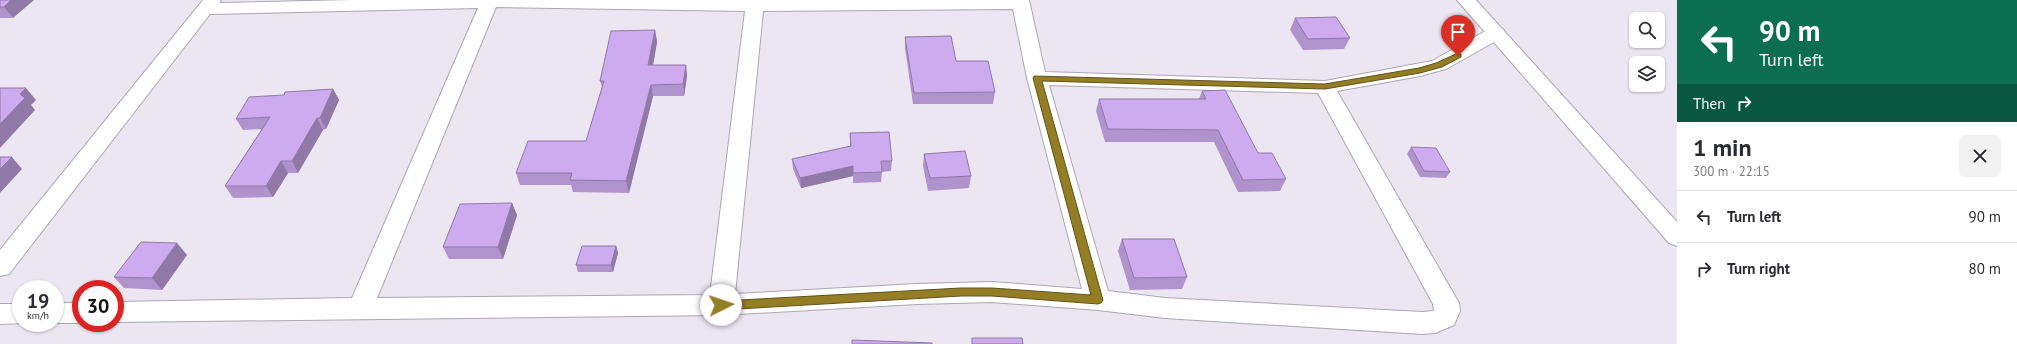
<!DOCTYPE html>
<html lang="en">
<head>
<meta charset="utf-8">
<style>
  body { margin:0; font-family:"PT Sans",sans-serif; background:#f2f2f3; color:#2b2b33; height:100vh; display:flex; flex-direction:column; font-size:15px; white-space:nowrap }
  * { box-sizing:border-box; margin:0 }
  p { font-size:13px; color:#7c7c81 }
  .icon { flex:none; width:22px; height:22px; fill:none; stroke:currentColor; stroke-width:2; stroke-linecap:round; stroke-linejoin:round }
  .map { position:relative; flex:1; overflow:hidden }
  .details { display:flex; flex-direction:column; background:#fff; width:340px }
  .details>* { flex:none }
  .banner { background:#0b6e4f; color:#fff; overflow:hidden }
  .controls { position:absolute; left:1629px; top:12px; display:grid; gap:8px }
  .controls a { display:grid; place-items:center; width:36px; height:36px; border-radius:6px; background:#fff; box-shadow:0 1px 3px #0004; font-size:20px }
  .speed { position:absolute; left:12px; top:280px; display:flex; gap:8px; font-size:20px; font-weight:700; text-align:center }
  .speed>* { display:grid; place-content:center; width:52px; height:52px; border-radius:50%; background:#fff; box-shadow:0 1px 3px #0004; line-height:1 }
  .speed small { font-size:10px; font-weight:400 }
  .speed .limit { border:6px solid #d22; background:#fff; color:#111 }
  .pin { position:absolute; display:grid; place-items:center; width:34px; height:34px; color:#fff; margin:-41px -17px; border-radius:50% 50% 50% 0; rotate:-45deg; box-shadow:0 0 4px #0007 }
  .pin .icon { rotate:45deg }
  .me { position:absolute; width:44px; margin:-22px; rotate:86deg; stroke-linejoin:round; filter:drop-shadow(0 0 3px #0008) }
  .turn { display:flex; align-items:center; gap:14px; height:84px; padding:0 16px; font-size:18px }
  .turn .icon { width:52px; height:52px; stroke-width:2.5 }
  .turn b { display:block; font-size:28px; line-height:34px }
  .then { display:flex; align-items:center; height:38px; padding:0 16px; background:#0003; gap:8px; font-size:15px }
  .round { display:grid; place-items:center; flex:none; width:42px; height:42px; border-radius:6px; background:#f2f2f3 }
  .head { display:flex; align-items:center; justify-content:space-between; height:68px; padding:0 16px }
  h1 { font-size:24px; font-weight:700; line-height:30px }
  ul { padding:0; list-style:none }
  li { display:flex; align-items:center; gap:12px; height:52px; padding:0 16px; border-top:1px solid #e1e1e2 }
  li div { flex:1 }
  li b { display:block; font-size:15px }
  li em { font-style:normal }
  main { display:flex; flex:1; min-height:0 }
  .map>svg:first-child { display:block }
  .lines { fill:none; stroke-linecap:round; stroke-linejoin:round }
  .street-casing { stroke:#aca6b2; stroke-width:2 }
  .secondary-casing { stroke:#aca6b2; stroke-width:2 }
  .street { fill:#fff; fill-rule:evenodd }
  .secondary { fill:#fff; fill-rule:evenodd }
  .wall { fill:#b093cd }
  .shaded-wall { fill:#9078a7 }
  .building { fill:#cdabee; stroke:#9078a7 }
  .route { fill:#947e25; stroke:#605218 }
</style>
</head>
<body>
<main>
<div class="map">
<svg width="1677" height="344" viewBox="0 0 1677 344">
  <rect width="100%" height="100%" fill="#ece6f3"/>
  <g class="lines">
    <g class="street-casing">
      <g id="street">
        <path d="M203,0H221L219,3L351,0H1029L1045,72L1325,81L1432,61L1489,29L1496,27L1503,29L1505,33L1503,37L1446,69L1420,76L1337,91L1459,303L1460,311L1454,325L1435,333L1422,334L1165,318L1098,310L992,302L917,304L721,315L115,322V302L352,298L478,8L210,14L9,274L0,276V250ZM496,7L745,11L710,295L377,298ZM1013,9L1027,78L1082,289L992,282L917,284L735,294L763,11ZM1049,85L1318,93L1433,304L1434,311L1422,312L1165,298L1108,291Z"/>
        <path d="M55,303H81L82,323H54Z"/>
        <path d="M0,304H21V323H25L0,324Z"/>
      </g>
    </g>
    <g class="secondary-casing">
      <path id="secondary" d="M1457,0H1476L1677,222V246L1669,243Z"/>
    </g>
    <use href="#street" class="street"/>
    <use href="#secondary" class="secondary"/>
  </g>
  <g class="wall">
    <path d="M0,0L13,18H0Z"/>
    <path d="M1295,18L1350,38L1344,49L1303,50L1290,30Z"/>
    <path d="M655,30L657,42L653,65H686L687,76L684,96H653L629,193L573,192L571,185H520L516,173L586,141L602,87L600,81Z"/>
    <path d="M905,37L956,61L995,92L993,104H913L905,48Z"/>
    <path d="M333,89L339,100L326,129L323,130L298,173H288L273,197L233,198L225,186L262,129L243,130L236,119L284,95Z"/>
    <path d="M1202,91L1258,153L1286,179L1280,191L1238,192L1214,142H1105L1096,111L1099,99H1199Z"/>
    <path d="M850,133L892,161L891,171L882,172L881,182L853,183V176L801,188L793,169L792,159L850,146Z"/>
    <path d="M1411,147L1450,172L1446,178L1420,177L1407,154Z"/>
    <path d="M924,154L971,176L969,188L928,191L923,166Z"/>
    <path d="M512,203L517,215L503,259H449L443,247Z"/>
    <path d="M1122,239L1187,277L1182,289L1130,290L1118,251Z"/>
    <path d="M616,246L618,253L613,272H578L576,265Z"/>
    <path d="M187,255L162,290L124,288L114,277Z"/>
  </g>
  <g class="shaded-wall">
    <path d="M11,0H34L13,18L4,7Z"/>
    <path d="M655,30L657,42L651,77L648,65Z"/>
    <path d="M686,65L687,76L684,96L683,84Z"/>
    <path d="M651,85L653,96L629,193L626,181Z"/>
    <path d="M26,88L36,100L31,105L35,110L0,148V124L20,94Z"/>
    <path d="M333,89L339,100L326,129L320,118Z"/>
    <path d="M317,118L323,130L298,173L292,161Z"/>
    <path d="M12,157L22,169L0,193V169Z"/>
    <path d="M281,161L288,173L273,197L266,186Z"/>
    <path d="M853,166V176L801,188L800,178Z"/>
    <path d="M512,203L517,215L503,259L498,247Z"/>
    <path d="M177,243L187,255L162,290L152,278Z"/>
    <path d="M616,246L618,253L613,272L611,265Z"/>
  </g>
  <g class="building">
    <path d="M0,0H11L4,7H0Z"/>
    <path d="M1336,17L1350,38L1308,39L1295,18Z"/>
    <path d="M655,30L648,65H686L683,84L651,85L626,181L570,180L572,173H516L528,141H586L604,81H600L611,31Z"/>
    <path d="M951,36L956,61H988L995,92L914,93L905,37Z"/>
    <path d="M0,88H26L20,94L25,98L0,124Z"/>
    <path d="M333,89L320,118H317L292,161H281L266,186H225L270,117L236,119L249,97L284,95L285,92Z"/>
    <path d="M1225,90L1258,153H1272L1286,179L1243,180L1218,130L1108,129L1099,99H1206L1202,91Z"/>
    <path d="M889,132L892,161H881L882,172L853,173V166L800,178L792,159L851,146L850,133Z"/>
    <path d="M1411,147L1436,148L1450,172L1424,171Z"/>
    <path d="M965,151L971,176L930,178L924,154Z"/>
    <path d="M0,157H12L0,169Z"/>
    <path d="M512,203L498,247H443L460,204Z"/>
    <path d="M1122,239H1174L1187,277L1134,278Z"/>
    <path d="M141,242L177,243L152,278L114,277Z"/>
    <path d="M582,246H616L611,265H576Z"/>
    <path d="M972,338H1022L1023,344H972Z"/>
    <path d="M852,340L932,343V344H852Z"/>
  </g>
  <path class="route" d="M1458,53L1461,54V57L1442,67L1420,73L1325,89L1042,81L1103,300L1101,303L1098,304L992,296H961L721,310L715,305L721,301L961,288H992L1091,295L1033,78L1034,76L1325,84L1419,68L1436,63Z"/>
</svg>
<div class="controls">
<a><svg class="icon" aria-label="search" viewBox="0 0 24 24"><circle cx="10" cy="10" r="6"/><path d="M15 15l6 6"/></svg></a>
<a><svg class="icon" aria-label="layers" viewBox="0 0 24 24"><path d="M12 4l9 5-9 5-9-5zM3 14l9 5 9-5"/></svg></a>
</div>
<div class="speed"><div>19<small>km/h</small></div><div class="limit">30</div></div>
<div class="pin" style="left:1458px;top:56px;background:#d93025"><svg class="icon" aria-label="arrive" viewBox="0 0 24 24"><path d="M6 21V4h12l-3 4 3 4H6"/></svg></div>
<svg class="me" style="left:721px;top:305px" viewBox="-20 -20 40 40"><circle r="19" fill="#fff"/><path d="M0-13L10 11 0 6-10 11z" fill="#947e25"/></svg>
</div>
<section class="details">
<div class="banner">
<div class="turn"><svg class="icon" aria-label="left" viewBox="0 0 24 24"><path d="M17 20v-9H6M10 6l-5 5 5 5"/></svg><div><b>90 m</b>Turn left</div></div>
<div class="then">Then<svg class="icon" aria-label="right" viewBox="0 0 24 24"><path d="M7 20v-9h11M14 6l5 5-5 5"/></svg></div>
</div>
<div class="head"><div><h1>1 min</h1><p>300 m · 22:15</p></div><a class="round"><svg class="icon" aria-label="close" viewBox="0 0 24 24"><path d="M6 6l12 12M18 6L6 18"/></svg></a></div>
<ul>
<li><svg class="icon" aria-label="left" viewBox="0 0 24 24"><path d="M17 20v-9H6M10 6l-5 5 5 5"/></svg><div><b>Turn left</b></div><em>90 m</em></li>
<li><svg class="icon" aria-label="right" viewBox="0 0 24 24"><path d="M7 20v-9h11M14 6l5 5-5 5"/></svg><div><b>Turn right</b></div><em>80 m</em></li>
</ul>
</section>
</main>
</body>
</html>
